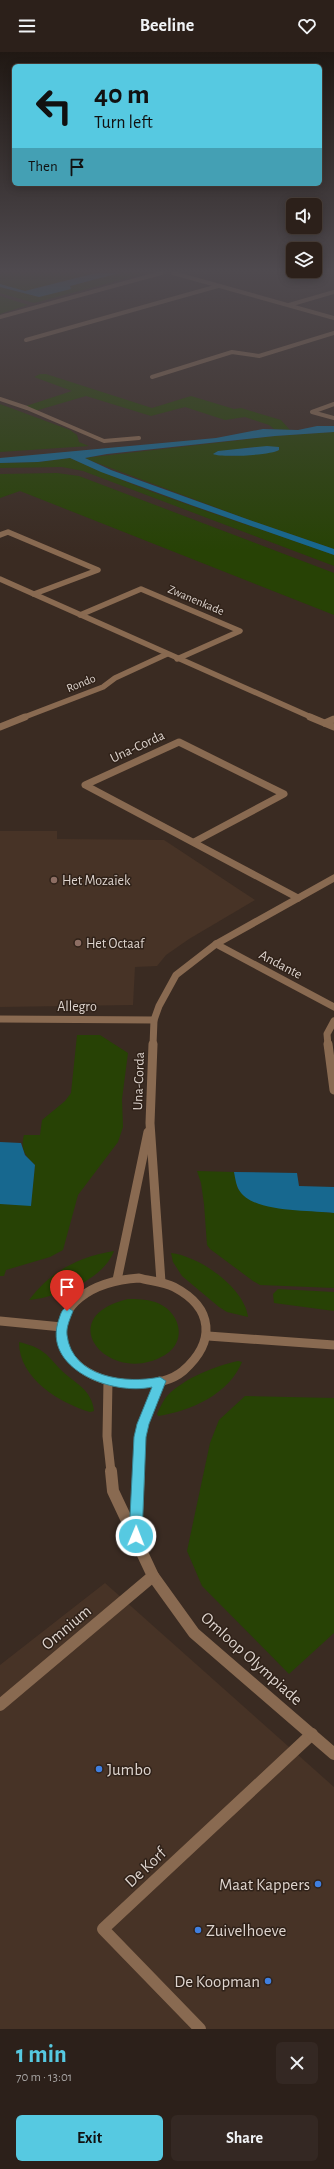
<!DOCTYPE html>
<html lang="en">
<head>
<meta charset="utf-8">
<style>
  body { margin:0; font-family:"Alegreya Sans",sans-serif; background:#342823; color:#f1f3f6; height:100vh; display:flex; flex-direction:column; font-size:15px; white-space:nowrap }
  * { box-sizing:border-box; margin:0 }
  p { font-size:13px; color:#a6a3a2 }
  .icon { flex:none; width:22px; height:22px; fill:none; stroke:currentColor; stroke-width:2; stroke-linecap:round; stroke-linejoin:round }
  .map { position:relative; height:1977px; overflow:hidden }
  .drawer { display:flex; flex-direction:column; background:#2c201a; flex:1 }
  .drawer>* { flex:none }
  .top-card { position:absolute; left:12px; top:12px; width:310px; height:122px; border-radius:6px; box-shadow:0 2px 10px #0003,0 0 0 1px #483e39; background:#56c9e1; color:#111; overflow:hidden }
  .controls { position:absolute; left:286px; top:146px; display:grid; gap:8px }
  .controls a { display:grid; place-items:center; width:36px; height:36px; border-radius:6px; background:#2c201a; box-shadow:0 2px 10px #0003,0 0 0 1px #483e39; font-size:20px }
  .pin { position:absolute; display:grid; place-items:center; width:34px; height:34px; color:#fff; margin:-41px -17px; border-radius:50% 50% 50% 0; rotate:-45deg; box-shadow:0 0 4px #0007 }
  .pin .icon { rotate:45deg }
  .me { position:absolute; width:44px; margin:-22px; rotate:1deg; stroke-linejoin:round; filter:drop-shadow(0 0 3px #0008) }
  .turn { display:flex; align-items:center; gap:14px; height:84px; padding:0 16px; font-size:18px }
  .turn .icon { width:52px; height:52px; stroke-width:2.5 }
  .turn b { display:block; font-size:28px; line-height:34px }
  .then { display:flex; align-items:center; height:38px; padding:0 16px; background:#0003; gap:8px; font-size:15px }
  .round { display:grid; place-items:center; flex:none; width:42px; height:42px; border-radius:6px; background:#342823 }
  .overview { display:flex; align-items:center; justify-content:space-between; height:68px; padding:0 16px }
  h1 { font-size:24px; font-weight:700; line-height:30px; color:#56c9e1 }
  .action { display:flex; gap:8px; margin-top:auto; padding:8px 16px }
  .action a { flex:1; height:46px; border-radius:6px; background:#56c9e1; color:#111; font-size:16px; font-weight:700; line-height:46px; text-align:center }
  .action a+a { background:#342823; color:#f1f3f6 }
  header { display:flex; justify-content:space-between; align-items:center; height:52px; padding:0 16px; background:#2c201a; font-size:18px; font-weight:700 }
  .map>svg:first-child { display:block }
  .built { fill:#473326 }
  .green { fill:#274205; fill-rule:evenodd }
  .water { fill:#17688f }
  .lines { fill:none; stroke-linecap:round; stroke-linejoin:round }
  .pedestrian { stroke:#896a51; stroke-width:12 }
  .minor-far4 { stroke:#896a51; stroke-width:4 }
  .minor-far3 { stroke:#896a51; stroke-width:5.5 }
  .minor-far2 { stroke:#896a51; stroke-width:7 }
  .minor-far1 { stroke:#896a51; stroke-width:9 }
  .minor { stroke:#896a51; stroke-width:12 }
  .tertiary { stroke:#896a51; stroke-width:9 }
  .route { fill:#56c9e1; stroke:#388392 }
  .education-dot { fill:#8d6e63; stroke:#302219; stroke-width:1.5 }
  .shop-dot { fill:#3f7fe0; stroke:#302219; stroke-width:1.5 }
  .labels { text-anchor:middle; stroke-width:3; stroke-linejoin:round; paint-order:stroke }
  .far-street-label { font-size:12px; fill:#ded4ce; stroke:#302219 }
  .street-label { font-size:14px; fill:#ded4ce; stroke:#302219 }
  .poi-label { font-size:14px; fill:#ded4ce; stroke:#302219; text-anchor:start }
  .near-street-label { font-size:17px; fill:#ded4ce; stroke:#302219 }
  .near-poi-label { font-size:17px; fill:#ded4ce; stroke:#302219; text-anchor:start }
</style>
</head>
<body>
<header><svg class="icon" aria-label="menu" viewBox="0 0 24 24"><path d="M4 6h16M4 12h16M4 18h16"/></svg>Beeline<svg class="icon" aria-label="heart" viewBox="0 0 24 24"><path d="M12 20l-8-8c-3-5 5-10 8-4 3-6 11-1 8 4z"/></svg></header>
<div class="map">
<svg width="334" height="1977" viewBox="0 0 334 1977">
  <rect width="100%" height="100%" fill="#3a2b22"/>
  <g class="built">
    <path d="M0,779H57V787L164,788L255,848L189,887L166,903L157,914L135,915L133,953L0,955Z"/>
    <path d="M105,1531L334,1735V1977H0V1613Z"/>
  </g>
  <g class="green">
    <path d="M0,221H96L25,239L0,232Z"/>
    <path d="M119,221H147L34,251L0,241V235L39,245L71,236L70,234Z"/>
    <path d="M0,244L28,253L0,262Z"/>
    <path d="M40,322H46L152,356L191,344L234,357L241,356L281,368L290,378L274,377L269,373L245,365L225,368L185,355L151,364L86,344L35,359L23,355L72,339L34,325Z"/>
    <path d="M0,352L70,378L77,383L79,390L89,394L0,400Z"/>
    <path d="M334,380V497L244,466L84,406L275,384ZM258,395L278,399L230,404L244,396Z"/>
    <path d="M70,406C155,445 246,471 334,503V514L83,419L62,415L0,416V411L38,410Z"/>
    <path d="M57,421L79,424L334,521V563L20,439L0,446V422Z"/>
    <path d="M77,983H100L128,1001L122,1047L123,1075L118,1090L78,1143L63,1198L50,1205L6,1218L4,1224H0V1152L31,1153L35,1113C25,1103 20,1097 24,1083H40L42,1068L65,1049L71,1041Z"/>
    <path d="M197,1119L234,1120L238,1137L313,1159L334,1161V1236L260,1233L253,1229L210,1197L207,1193L204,1152L201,1131Z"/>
    <path d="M114,1199C103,1228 58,1245 29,1248C51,1219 78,1205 114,1199Z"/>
    <path d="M171,1201C199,1204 244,1235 248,1265L227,1260L219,1255L182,1224L173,1210Z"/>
    <path d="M278,1237L334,1240V1259L274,1251L273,1242Z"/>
    <path d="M128,1247C137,1247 146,1247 155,1250C179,1258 189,1288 165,1303C109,1336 50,1265 128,1247Z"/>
    <path d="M19,1290C42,1296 45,1300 60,1317C74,1331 92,1337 94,1359L90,1360C60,1351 19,1327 19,1290Z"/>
    <path d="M238,1309L242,1310C229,1342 191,1359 158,1364L157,1362C160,1356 163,1348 168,1343C185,1326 215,1314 238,1309Z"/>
    <path d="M245,1344L334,1346V1581L289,1622L202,1534L187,1499L210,1391L219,1368Z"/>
  </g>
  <g class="water">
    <path d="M96,221H119L70,234L71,237L39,245L0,235V232L25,239Z"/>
    <path d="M317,374H334V380L275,384L107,402L85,406L111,418L244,466L334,497V503L191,453L101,420L70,406L38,410L0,411V406L216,386L263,377L298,378Z"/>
    <path d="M267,394L279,395V398C272,403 221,406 213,402L218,399Z"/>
    <path d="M0,1090L21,1091L25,1103L35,1113L31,1154L0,1152Z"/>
    <path d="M234,1120L297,1121L299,1134L334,1135V1161C310,1158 252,1161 239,1138C236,1133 235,1125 234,1120Z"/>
  </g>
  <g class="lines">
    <path class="pedestrian" d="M200,1977L103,1877L312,1682"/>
    <g class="minor-far4">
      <path d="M173,221L334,266"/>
      <path d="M289,253L334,240"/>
      <path d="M0,265L161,221"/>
      <path d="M26,288L218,234"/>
      <path d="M152,325L232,300L259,304L334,281"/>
      <path d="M0,347L27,356L104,389L139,386"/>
      <path d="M334,352L312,360L334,366"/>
    </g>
    <g class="minor-far3">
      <path d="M0,483L8,480L98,518L34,542"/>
      <path d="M0,527L313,666"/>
      <path d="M80,563L141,537L240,579L177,607"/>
      <path d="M22,666L103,635L115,626L167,602"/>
    </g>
    <g class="minor-far2">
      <path d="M310,665L334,675"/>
      <path d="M325,671L334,667"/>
      <path d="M0,675L25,665"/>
      <path d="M194,790L284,742L179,690L85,733L298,846"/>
      <path d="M216,892L334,955"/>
      <path d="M0,967L154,968"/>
      <path d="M153,993L154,968L159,954L176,923L216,892L334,826"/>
      <path d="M328,993L327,982L334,969"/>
    </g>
    <g class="minor-far1">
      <path d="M153,992L150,1071L161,1230"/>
      <path d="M328,992L334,1038"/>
      <path d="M117,1228L148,1080"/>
      <path d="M108,1329L107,1384L111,1420"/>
      <path d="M139,1420L140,1385L143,1372L160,1329"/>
    </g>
    <g class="minor">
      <path d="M111,1419L113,1439L153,1524L194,1581L334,1702"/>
      <path d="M136,1483L139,1419"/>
      <path d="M0,1653L153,1524"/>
    </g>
    <g class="tertiary">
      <path d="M139,1226C150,1229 164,1230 174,1235C214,1256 216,1290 183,1319C171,1329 153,1332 137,1332C41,1332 32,1233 139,1226Z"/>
      <path d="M0,1269L62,1275"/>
      <path d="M208,1284L334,1293"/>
    </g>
  </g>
  <linearGradient id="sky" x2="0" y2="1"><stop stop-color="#201813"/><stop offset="0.44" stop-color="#4f4a4f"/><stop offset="1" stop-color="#4f4a4f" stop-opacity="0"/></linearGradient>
  <rect width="334" height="498" fill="url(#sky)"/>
  <path class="route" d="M67,1255L73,1259C70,1267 66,1275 67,1283C72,1326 127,1332 160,1325L166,1329L149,1372L146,1385L142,1484L140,1487H131L129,1484L134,1385L137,1372L152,1335C113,1344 41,1317 59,1267C61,1261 62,1257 67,1255Z"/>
  <g class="education-dot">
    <circle cx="54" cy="828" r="4"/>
    <circle cx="78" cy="891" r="4"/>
  </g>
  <g class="shop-dot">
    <circle cx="99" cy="1717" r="4"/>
    <circle cx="318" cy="1832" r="4"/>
    <circle cx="198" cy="1878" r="4"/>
    <circle cx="268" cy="1929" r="4"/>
  </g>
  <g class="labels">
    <g class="far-street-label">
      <text transform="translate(196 548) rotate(23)" y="4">Zwanenkade</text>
      <text transform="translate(81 631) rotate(-22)" y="4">Rondo</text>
    </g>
    <g class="street-label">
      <text transform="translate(137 694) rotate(-25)" y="5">Una-Corda</text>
      <text transform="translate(281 912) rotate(28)" y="5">Andante</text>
      <text x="77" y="959">Allegro</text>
      <text transform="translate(138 1029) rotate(-88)" y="5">Una-Corda</text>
    </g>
    <g class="poi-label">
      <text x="62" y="833">Het Mozaïek</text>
      <text x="86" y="896">Het Octaaf</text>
    </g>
    <g class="near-street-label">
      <text transform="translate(66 1575) rotate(-40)" y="6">Omnium</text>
      <text transform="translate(252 1606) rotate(42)" y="6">Omloop Olympiade</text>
      <text transform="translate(145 1815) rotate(-43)" y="6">De Korf</text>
    </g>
    <g class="near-poi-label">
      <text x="107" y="1723">Jumbo</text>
      <text x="310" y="1838" text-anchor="end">Maat Kappers</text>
      <text x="206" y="1884">Zuivelhoeve</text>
      <text x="260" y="1935" text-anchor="end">De Koopman</text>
    </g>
  </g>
</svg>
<div class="controls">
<a><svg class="icon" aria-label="sound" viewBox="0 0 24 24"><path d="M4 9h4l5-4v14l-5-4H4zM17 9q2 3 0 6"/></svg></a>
<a><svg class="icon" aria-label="layers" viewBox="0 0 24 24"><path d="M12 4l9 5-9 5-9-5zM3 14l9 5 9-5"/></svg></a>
</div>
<div class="pin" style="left:67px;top:1259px;background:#d93025"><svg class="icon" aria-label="arrive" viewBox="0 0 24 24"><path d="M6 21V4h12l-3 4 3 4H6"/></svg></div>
<svg class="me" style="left:136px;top:1484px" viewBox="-20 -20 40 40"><circle r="17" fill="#56c9e1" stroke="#fff" stroke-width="3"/><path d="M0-11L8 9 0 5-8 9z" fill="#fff"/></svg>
<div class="top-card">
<div class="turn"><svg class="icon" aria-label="left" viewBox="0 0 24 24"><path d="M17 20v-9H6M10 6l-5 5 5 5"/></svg><div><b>40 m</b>Turn left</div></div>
<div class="then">Then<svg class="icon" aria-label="arrive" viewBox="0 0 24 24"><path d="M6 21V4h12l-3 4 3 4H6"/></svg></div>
</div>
</div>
<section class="drawer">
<div class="overview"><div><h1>1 min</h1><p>70 m · 13:01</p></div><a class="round"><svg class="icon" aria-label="close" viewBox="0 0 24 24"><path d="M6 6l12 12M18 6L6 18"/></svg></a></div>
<div class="action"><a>Exit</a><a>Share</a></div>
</section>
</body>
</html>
